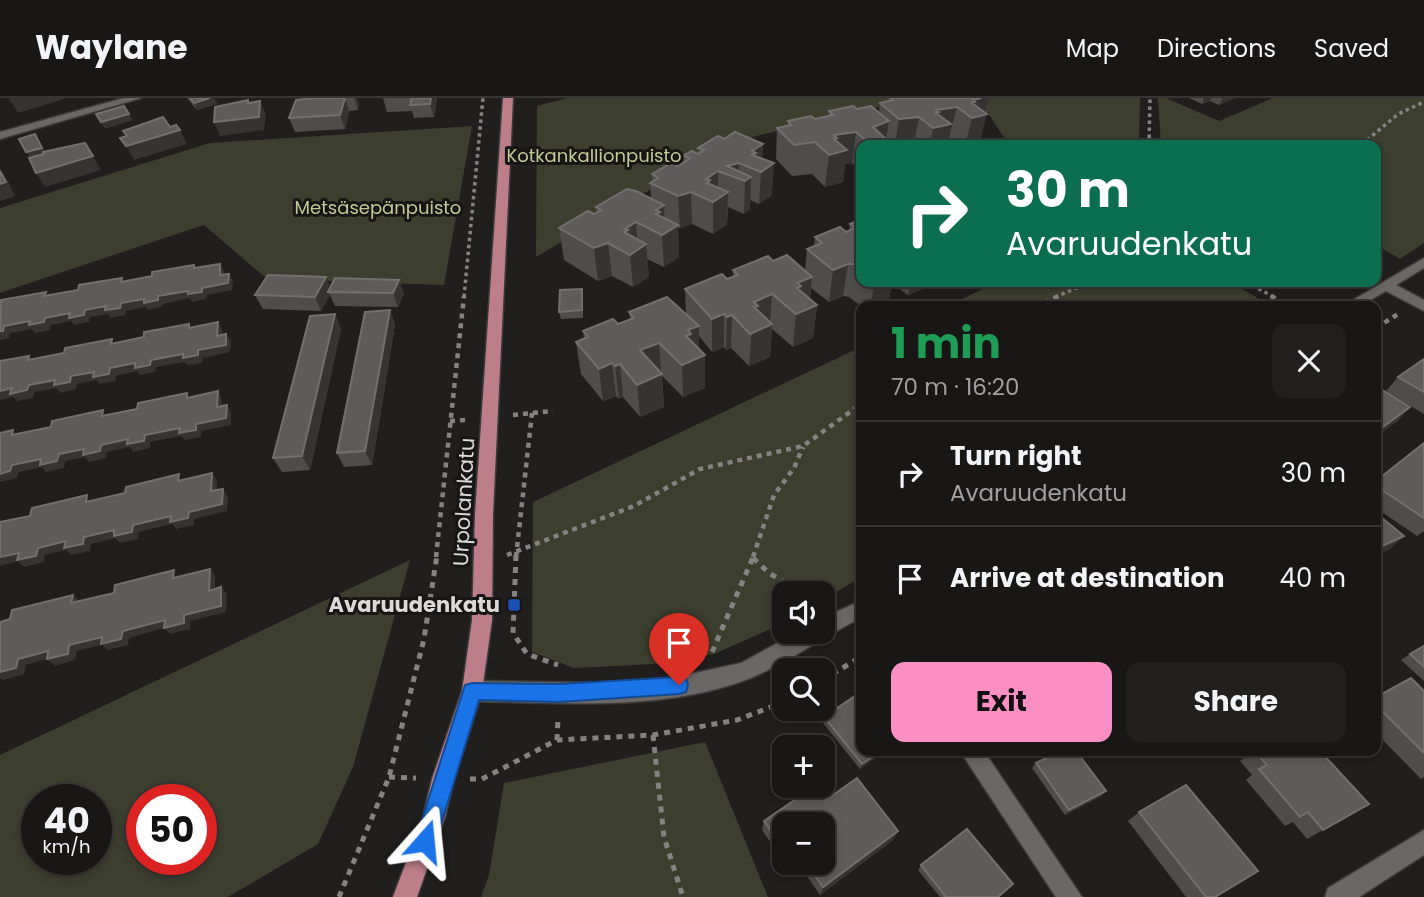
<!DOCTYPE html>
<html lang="en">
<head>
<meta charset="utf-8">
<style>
  body { margin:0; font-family:Poppins,sans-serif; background:#22201f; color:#f1f3f6; height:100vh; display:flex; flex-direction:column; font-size:26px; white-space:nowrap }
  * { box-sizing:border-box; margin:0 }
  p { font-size:23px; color:#9f9fa1 }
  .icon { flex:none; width:38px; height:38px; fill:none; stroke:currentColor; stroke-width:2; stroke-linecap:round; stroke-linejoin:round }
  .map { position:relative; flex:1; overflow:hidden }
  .drawer { position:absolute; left:856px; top:203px; width:525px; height:455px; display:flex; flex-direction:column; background:#191716; border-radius:14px; box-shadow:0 4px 10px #0003,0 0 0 2px #373635 }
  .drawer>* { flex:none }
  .guide { position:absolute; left:856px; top:42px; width:525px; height:147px; border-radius:14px; box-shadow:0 4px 10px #0003,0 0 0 2px #373635; background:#0b6e4f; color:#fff; overflow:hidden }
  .tools { position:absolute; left:772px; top:483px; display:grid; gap:14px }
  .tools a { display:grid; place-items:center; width:63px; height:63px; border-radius:14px; background:#191716; box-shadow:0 4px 10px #0003,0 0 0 2px #373635; font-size:35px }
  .speed { position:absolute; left:21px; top:686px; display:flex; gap:14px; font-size:35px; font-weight:700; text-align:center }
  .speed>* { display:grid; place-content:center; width:91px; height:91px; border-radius:50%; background:#191716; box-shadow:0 4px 10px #0003,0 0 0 2px #373635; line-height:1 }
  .speed small { font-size:18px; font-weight:400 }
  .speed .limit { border:10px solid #d22; background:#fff; color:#111 }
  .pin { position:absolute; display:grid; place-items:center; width:60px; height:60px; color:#fff; margin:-72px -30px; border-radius:50% 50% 50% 0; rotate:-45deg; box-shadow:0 0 7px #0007 }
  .pin .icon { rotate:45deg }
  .me { position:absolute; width:77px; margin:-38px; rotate:18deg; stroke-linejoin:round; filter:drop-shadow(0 0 5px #0008) }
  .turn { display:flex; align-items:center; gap:24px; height:147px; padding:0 35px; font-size:32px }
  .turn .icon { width:91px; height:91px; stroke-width:2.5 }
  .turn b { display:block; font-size:49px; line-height:60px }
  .round { display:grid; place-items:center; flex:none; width:74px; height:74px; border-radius:14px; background:#22201f }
  .summary { display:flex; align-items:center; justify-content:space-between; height:119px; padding:0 35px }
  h1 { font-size:42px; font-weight:700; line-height:52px; color:#1e9e55 }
  .button { display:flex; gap:14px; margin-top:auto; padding:14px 35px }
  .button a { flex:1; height:80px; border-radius:14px; background:#fb8fc4; color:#111; font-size:28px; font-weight:700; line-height:80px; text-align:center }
  .button a+a { background:#22201f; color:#f1f3f6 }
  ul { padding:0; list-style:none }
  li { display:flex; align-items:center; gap:21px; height:105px; padding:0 35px; border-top:2px solid #373635 }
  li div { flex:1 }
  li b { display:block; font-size:26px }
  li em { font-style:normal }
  header { display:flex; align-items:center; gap:42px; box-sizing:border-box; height:98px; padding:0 35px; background:#191716; border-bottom:2px solid #373635 }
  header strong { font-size:33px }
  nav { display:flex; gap:38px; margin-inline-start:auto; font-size:24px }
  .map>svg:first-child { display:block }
  .green { fill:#3c3e2e; fill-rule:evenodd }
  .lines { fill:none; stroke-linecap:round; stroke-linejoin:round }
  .minor-casing { stroke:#3d3b3a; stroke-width:3 }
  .major-casing { stroke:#3d3b3a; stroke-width:3 }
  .path-far2 { stroke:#858382; stroke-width:3.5; stroke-dasharray:3.5 3.5; stroke-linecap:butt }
  .path-far1 { stroke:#858382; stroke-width:4.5; stroke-dasharray:5 5; stroke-linecap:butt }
  .path { stroke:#858382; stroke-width:5; stroke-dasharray:6 6; stroke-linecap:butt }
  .minor { fill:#6a6765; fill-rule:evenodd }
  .major { fill:#bc7e88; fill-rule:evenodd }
  .wall { fill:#4f4d4b }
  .shaded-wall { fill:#363432 }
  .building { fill:#5e5c5a; stroke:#71706e; stroke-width:2 }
  .route { fill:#1a73e8; stroke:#114b97; stroke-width:2 }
  .transit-dot { fill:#1a4fb4; stroke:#181615; stroke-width:2.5 }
  .labels { text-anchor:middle; stroke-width:6; stroke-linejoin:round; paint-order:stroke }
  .far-park-label { font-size:18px; fill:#c3c995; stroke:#181615 }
  .street-label { font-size:21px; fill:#dbdad9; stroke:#181615 }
  .poi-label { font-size:21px; font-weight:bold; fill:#dbdad9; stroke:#181615; text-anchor:end }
</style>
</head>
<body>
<header>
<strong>Waylane</strong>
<nav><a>Map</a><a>Directions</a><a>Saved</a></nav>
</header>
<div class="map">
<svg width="1424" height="799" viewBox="0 0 1424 799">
  <rect width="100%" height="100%" fill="#211f1e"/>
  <g class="green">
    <path d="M568,0H917L731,44L536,159L537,8Z"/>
    <path d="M978,0H1140L1139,47H1009Z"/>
    <path d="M1158,0H1166L1219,23L1273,0H1424V145L1400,161L1376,147V47H1161Z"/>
    <path d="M472,28L444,187L267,181L204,127L0,195V110L210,45Z"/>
    <path d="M998,184H1230L1256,199L1264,208H947Z"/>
    <path d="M861,249V479L823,502L822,495H784V525L714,556L654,566L574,570L532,554L533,404Z"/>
    <path d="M410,462L353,669L318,746L228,799H0V657ZM37,702H96V761H37ZM142,702H201V761H142Z"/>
    <path d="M705,644L768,799H481L489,777L504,685Z"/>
  </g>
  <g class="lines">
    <g class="minor-casing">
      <g id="minor">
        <path d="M124,0H141L0,41V34Z"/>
        <path d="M1424,160V170L1396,187L1424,202V213L1386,193L1360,208H1343Z"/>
        <path d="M861,503V520C824,538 791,563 753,579C667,614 563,605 472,603L465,600L462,593L465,586L472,583L605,585L672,580L741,565L798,534H822V520Z"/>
        <path d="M960,653H984L1082,799H1056Z"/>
        <path d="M1424,732V757L1359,799H1325L1328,790Z"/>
      </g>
    </g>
    <g class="major-casing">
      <path id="major" d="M503,0H513L493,416L492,522L482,593L454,681L445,719L417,799H393L423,719L432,681L462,593L472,522L475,416Z"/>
    </g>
    <g class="path-far2">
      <path d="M1149,47L1150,0"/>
      <path d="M1354,47L1366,43L1398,16L1424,4"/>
      <path d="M1246,184L1274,199"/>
      <path d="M464,199L483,0"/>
      <path d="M1055,199L1091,184"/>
    </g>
    <g class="path-far1">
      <path d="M1271,198L1290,208"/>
      <path d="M1035,208L1059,198"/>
      <path d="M1376,230L1398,216"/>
      <path d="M513,317L553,313"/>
      <path d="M450,323L466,322"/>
      <path d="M507,457L634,408L700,371L803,348L861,306"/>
      <path d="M436,459L464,198"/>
      <path d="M516,459L532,315"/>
      <path d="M753,459L774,397L794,370L803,349"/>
    </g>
    <g class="path">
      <path d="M516,457L513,535L527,556L558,567"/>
      <path d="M753,460L769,475L802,495"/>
      <path d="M712,554L754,457"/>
      <path d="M822,582L861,559"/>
      <path d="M653,637L664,739L683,799"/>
      <path d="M557,642L558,621"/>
      <path d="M389,679L416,680"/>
      <path d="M470,681H482L557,642L653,637L737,622L784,604"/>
      <path d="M339,799L389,679L424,541L437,457"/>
    </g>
    <use href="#minor" class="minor"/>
    <use href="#major" class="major"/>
  </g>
  <g class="wall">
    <path d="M187,0H214L217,6L197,12Z"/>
    <path d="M313,0H357L359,7L358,12L349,13L345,31L295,34L289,20Z"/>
    <path d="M383,0H437L434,19L414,20L412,13L387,14Z"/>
    <path d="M889,0H990L979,47H959L949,40H947L946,47H888L886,46V47H861V74L852,65L845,66L843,84L825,89L812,76L792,78L776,61L777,30L787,28L788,23L815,21L829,18V13L857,11L879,15L880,5L888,3Z"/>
    <path d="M1189,0H1235L1219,7L1210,3L1202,6Z"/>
    <path d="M724,41L763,46L762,61L772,97L759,106L750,102V111L744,116L728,109L727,126L713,136L692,126L680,130H678L679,159L664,169L647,161L649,179L633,189L612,178L598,183L564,162L559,130L594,116L596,115V109L651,100L650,85L652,83V76L678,68L683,64V58L698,55V50Z"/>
    <path d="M861,121V184H927L926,190L908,197L892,186L888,207L884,208H861L849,199L843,198L829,204L811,190L810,201L817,207L813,240L793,249L772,231L770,259L749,268L731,250L726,252L724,249L712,254L699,238V251L705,257V290L683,299L662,278L664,309L640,319L623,299L619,301L616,298L603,303L581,276L576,244L584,240L583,233L618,226L630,221L629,214L686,216L685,191L727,181L733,179V172L773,163L805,172L807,151L814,148L815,139L846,134L849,133L850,126Z"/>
    <path d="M399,182L404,196L398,209L335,208L330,197L321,213L263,211L255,197Z"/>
    <path d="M583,198V220L561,221L559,214Z"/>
    <path d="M390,212L395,227L372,367L344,369L337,355Z"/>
    <path d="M335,216L341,231L310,372L282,374L273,360Z"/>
    <path d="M1424,261V316L1386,293L1398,279Z"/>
    <path d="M1424,345V433L1417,438L1376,410V383Z"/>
    <path d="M1424,548V583L1401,562L1410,556Z"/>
    <path d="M1424,593V679L1421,681L1380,639L1376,641V599Z"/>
    <path d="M824,619L886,653L860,671L823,625Z"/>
    <path d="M1178,653H1192L1182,658Z"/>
    <path d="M1253,653H1320L1369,706L1307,741L1293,724L1285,728L1246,682L1252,677L1240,663Z"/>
    <path d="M1338,653H1354L1343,658Z"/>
    <path d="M1036,665L1106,693L1101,698L1065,717L1032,670Z"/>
    <path d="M826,702L898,733L893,742L820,797L798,765H822L784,726V764L762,732L764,723Z"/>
    <path d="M1139,714L1215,799H1186L1128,723Z"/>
    <path d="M784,765H796L788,771Z"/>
    <path d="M921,767L998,799H940L918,772Z"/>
  </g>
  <g class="shaded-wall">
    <path d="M13,0H64V1L18,15L9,1Z"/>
    <path d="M210,0H214L217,6L197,12L194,5Z"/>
    <path d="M345,0L349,13L345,31L340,17Z"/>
    <path d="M354,0H357L359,7L358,12Z"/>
    <path d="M431,0H437L434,19L430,6Z"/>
    <path d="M981,0H990L985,16H987L979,47H965L972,20L973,2Z"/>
    <path d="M1204,0H1211L1210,3L1202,6Z"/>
    <path d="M1223,0H1235L1219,7Z"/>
    <path d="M260,3L266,17L264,32L220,38L214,24Z"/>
    <path d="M957,9L949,40H947L946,47H930L936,12Z"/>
    <path d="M129,16L133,22L105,31L101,24Z"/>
    <path d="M919,19L914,47H895L899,21Z"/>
    <path d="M889,23L886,42H887L886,47H870L873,29Z"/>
    <path d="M180,32L187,46L134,62L126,48Z"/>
    <path d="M856,34L852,65L845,66L843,84L825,89L829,57L834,37Z"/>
    <path d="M35,36L47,57L31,61L26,54Z"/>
    <path d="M763,46L762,73L774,65L772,97L759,106L761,74L752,53Z"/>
    <path d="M93,58L101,72L45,89L36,75Z"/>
    <path d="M739,65L738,81L727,68Z"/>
    <path d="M0,71L8,83L15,98L0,103Z"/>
    <path d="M718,73V101L728,94L727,126L713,136V104L706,81Z"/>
    <path d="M751,79L750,111L744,116L745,83Z"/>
    <path d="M691,94L692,126L680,130L678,98Z"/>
    <path d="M664,107L665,135L678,127L679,159L664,169L662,137L656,112Z"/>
    <path d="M636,124L638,152L646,146L649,179L633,189L630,157L625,131Z"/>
    <path d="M608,145L612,178L598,183L594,150Z"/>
    <path d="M220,166L224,173V185L220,177Z"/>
    <path d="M848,166L843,198L829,204L833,172Z"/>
    <path d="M229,176L233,183L232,192L207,197L206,201L192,204L190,200L163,206L162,209L148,212L146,209L126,213L125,217L110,220L108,216L90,219L89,224L74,227L71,223L51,227L50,232L35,235L32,231L10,235L9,240L0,242V233L4,228L202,190Z"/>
    <path d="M326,179L332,193L328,194L330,197L321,213L315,199Z"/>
    <path d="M812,179L809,211L817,207L813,240L793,249L796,216L797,185Z"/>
    <path d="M399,182L404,196L398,209L393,195Z"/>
    <path d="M875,184H892L888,207L884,208H870Z"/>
    <path d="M911,184H927L926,190L908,197Z"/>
    <path d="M772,196L770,227L772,226L770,259L749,268L754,204Z"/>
    <path d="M390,212L395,227L372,367L365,353Z"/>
    <path d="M335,216L341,231L310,372L302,358Z"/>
    <path d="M724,216V249L712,254V221Z"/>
    <path d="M732,217L731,250L726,252L727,219Z"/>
    <path d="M218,224L222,232L221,245L217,238Z"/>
    <path d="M699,228V260L705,257V290L683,299L682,267L686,238L688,232Z"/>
    <path d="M226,236L231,243L230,254L203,260L202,265L187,267L185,264L156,269L155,274L140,277L137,273L116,278L115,283L99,286L96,282L77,286L76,291L60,295L56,290L35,294L33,300L17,303L13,299L0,302V293L198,252Z"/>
    <path d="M659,245L664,309L640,319L637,287L640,252Z"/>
    <path d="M612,265L616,298L603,303L599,271Z"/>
    <path d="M620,266L623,299L619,301L615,268Z"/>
    <path d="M218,293L222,301L221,316L217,309Z"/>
    <path d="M227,307L231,314V327L201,333V339L185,342L181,338L150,344V350L133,354L130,349L107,354L106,360L89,364L85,359L65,363L64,370L46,374L42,369L19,374L17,380L0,384V376L12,367L196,326Z"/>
    <path d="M1410,309L1398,323L1376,339V334Z"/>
    <path d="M212,375L217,382L216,400L211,393Z"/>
    <path d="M223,391L228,398L227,413L194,421V427L176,431L172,426L139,434L138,441L120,445L115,440L91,446L90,453L71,457L66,452L45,457L44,464L24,469L18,463L0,468V459L189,414Z"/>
    <path d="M1404,438L1389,452L1376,458V451Z"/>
    <path d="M210,471L215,477V499L209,493Z"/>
    <path d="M221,489L227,496L226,514L190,523V531L170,536L164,530L129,540L128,547L108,552L102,547L77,553L75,562L55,568L47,561L26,567L24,576L3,582L0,580V574L18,561L184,517Z"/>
    <path d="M73,497L80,504L71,505Z"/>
    <path d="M881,653H886L860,671L862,666Z"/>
    <path d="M1106,693L1101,698L1065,717L1069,712Z"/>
    <path d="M898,733L893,742L820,797L823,789Z"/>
    <path d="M790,765H796L788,771Z"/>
  </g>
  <g class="building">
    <path d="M190,0H210L194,5Z"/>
    <path d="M313,0H345L340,17L289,20L296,2Z"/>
    <path d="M412,0H431L430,6L410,7Z"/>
    <path d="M890,0H981L973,2L975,4L972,5L987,16L972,20L957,9L936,12L939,14L936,15L951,26L933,30L919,19L899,21L880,5L893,2Z"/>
    <path d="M248,2V5L260,3L259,19L214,24L215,9Z"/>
    <path d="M124,8L129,16L101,24L96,16Z"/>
    <path d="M853,8L857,11L871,8L889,23L873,29L887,42L870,46L856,34L834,37L837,40L834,41L847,52L829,57L815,44L794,47L777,30L791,27L788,23L811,18L815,21L833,17L829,13Z"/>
    <path d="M163,19L170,29L176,27L180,32L126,48L120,40L127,38L123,33Z"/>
    <path d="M735,34L763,46L752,53L756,55L752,57L774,65L761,74L739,65L727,68L751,79L745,83L718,73L706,81L710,82L707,85L728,94L713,104L691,94L678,98L650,85L658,80L652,76L671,65L678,68L690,60L683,58L692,53L698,56L704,52L698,50L718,38L724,41Z"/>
    <path d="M35,36L42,50L26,54L19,41Z"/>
    <path d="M85,45L93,58L36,75L29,60L44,56L43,54Z"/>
    <path d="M0,73L6,84L0,86Z"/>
    <path d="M627,91L636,93L664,107L656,112L660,114L656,116L678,127L662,137L636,124L625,131L628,132L624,134L646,146L630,157L608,145L594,150L559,130L588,113L594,116L601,112L596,109Z"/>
    <path d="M861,121V171L854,166H848L833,172L807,151L822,145L815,139L840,129L846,134L855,130L850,126Z"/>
    <path d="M787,157L812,179L797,185L801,188L797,190L817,207L796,216L772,196L754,204L758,208L754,209L772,226L750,236L732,217L727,219L724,216L712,221L685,191L722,176L727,181L738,177L733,172L768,158L773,163Z"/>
    <path d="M220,166V177L229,176L228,185L202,190V194L188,196V193L158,198V202L144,205V201L121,205L120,210L105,212L106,208L85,212L84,217L69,220L70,215L45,220L44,224L29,227L30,223L4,228L3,233H0L1,202L46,194L44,198L78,192L79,187L122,180L121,184L152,178V174L194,167V170Z"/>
    <path d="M268,177L326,179L315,199L255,197Z"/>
    <path d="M335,180L399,182L393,195L328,194Z"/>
    <path d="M582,191V212L559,214L560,192Z"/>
    <path d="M667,199L699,228L688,232L691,236L686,238L705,257L682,267L659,245L640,252L662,276L637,287L620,266L615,268L612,265L599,271L576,244L588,239L583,233L613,221L618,226L634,220L629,214Z"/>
    <path d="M390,212L365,353L337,355L365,214Z"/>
    <path d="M335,216L302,358L273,360L310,218Z"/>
    <path d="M218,224L217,238L226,236V247L198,252V257L183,260V256L151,262L150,267L135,270V265L110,270L109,276L93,279L94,274L71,278L70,284L54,287L55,282L29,287L27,292L10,296L12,290L0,293V263L29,258L28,262L64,255L65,250L112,241L111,246L144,239V234L189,226V230Z"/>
    <path d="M1424,261V294L1398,279Z"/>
    <path d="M1376,288L1410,309L1376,334Z"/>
    <path d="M218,293L217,309L227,307L226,320L196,326V332L179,335L180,330L145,337L144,343L127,346L128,341L101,347L100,353L83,357L84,351L59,356L57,363L40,367L41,361L12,367L10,373L0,376V335L13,332L12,337L51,329L52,323L103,312L102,318L137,311L138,305L187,295V300Z"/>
    <path d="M1424,345V420L1376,388V383Z"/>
    <path d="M212,375L211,393L223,391L222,406L189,414L188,420L170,424L171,418L133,427L132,434L114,438V432L84,439L83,446L64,450L66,443L38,450L36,458L17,462L19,455L0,459V424L30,418L32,410L87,397L86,404L125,395L126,389L179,376L178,383Z"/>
    <path d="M1376,416H1377L1404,438L1376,451Z"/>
    <path d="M210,471L209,493L221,489V508L184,517V525L164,530L165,522L123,533L121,541L101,546L102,539L69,547L68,556L47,561L48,553L18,561L16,570L0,574V524L10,521L12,512L73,497L71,505L114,495L115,487L174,472L173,480Z"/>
    <path d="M1424,548V569L1410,556Z"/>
    <path d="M1411,580L1424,593V655L1376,607V599Z"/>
    <path d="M861,594V653H881L862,666L824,619Z"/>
    <path d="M1376,634L1380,638L1376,641Z"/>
    <path d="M1061,653H1076L1106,693L1069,712L1036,665Z"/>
    <path d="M1254,653H1320L1369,706L1323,732L1308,714L1300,719L1259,671L1267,667Z"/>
    <path d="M857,680L898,733L823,789L806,765H822V726H784V753L764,723L815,688H816L826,702Z"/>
    <path d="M1186,687L1258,773L1215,799H1206L1139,714Z"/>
    <path d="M967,731L1013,786L998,799H946L921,767Z"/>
  </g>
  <path class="route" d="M679,579L686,581L688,587L686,594L679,596L559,604L479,602L436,743L433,751L425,754L418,751L415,743L465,587L472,585L559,586Z"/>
  <rect class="transit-dot" x="507" y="500" width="14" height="14" rx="3.5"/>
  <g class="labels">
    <g class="far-park-label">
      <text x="594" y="64">Kotkankallionpuisto</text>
      <text x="378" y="116">Metsäsepänpuisto</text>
    </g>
    <g class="street-label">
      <text transform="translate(464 404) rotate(-87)" y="7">Urpolankatu</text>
    </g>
    <g class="poi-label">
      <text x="500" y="514">Avaruudenkatu</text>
    </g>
  </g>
</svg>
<div class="tools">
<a><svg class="icon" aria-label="sound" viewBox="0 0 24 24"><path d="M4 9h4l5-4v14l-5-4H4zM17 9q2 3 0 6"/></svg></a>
<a><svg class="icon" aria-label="search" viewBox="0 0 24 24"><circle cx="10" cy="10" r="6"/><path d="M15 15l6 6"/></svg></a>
<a>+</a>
<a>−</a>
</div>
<div class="speed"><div>40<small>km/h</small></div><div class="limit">50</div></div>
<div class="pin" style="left:679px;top:587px;background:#d93025"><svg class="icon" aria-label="arrive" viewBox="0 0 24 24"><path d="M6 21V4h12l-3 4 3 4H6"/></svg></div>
<svg class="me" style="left:425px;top:743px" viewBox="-20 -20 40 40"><path d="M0-17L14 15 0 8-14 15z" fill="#1a73e8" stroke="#fff" stroke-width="4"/></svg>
<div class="guide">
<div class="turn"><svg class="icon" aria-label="right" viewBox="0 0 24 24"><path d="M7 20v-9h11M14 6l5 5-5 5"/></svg><div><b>30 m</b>Avaruudenkatu</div></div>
</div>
<section class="drawer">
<div class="summary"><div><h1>1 min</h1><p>70 m · 16:20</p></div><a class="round"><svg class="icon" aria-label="close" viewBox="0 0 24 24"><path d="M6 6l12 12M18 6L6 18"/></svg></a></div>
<ul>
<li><svg class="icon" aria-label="right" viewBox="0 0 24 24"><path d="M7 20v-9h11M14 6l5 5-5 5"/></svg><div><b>Turn right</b><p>Avaruudenkatu</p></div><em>30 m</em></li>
<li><svg class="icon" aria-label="arrive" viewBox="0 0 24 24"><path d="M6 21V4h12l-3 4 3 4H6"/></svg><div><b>Arrive at destination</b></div><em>40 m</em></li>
</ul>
<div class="button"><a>Exit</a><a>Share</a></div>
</section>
</div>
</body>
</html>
